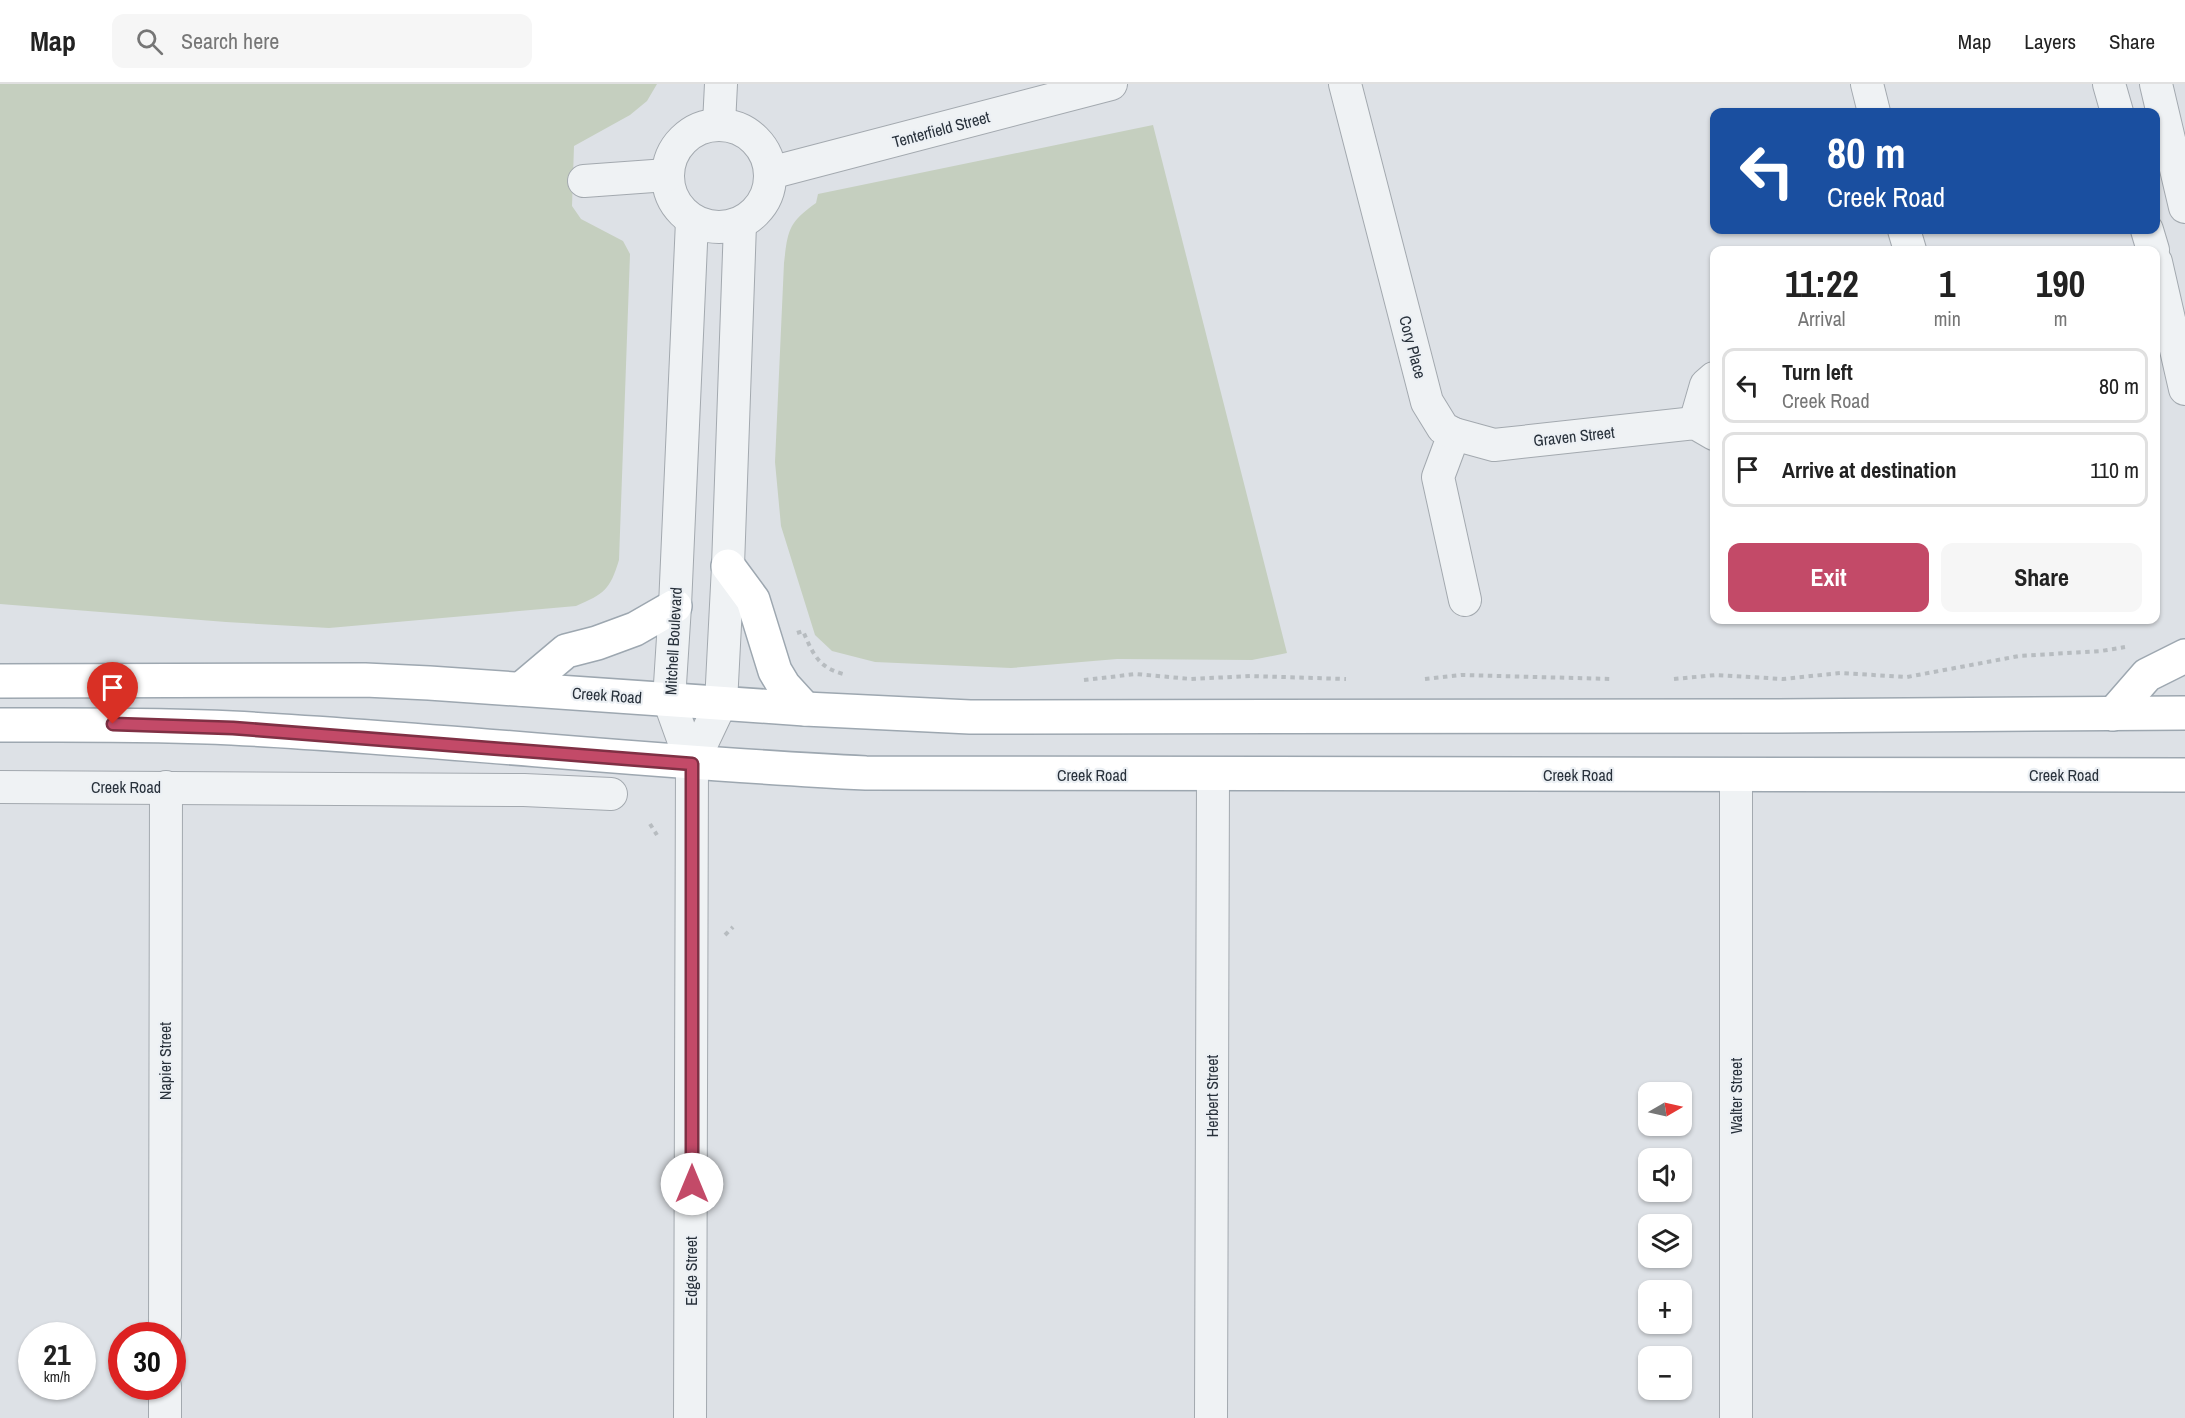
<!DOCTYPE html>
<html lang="en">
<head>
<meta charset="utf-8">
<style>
  body { margin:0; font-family:"Archivo Narrow",sans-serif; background:#f6f6f6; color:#222; height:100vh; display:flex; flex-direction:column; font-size:22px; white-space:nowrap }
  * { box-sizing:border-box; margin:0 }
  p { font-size:20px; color:#767676 }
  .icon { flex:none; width:33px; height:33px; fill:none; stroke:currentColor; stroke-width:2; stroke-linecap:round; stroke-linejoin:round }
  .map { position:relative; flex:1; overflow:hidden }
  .details { position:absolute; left:1710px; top:162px; width:450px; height:378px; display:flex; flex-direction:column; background:#fff; border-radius:12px; box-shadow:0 2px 4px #0004 }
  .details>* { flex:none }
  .banner { position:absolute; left:1710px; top:24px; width:450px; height:126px; border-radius:12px; box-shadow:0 2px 4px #0004; background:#1a4fa0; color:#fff; overflow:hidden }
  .needle { width:39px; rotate:81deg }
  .buttons { position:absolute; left:1638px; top:998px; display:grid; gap:12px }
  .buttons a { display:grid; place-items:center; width:54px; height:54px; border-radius:12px; background:#fff; box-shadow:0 2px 4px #0004; font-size:30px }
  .speed { position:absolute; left:18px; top:1238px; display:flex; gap:12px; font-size:30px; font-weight:700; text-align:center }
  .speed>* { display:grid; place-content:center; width:78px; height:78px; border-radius:50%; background:#fff; box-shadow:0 2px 4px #0004; line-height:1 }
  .speed small { font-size:15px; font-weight:400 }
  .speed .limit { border:9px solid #d22; background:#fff; color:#111 }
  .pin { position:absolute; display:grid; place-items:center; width:51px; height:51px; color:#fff; margin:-62px -26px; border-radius:50% 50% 50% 0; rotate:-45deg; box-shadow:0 0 6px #0007 }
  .pin .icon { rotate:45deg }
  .me { position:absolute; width:66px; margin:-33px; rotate:0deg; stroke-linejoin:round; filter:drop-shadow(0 0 4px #0008) }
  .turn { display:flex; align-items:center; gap:21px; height:126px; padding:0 18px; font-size:27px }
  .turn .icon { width:78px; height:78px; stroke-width:2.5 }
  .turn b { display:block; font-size:42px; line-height:51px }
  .eta { display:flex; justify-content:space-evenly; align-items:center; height:102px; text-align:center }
  .eta b { font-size:36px; font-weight:700; line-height:42px }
  .button { display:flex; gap:12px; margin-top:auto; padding:12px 18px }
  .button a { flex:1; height:69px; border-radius:12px; background:#c34a68; color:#fff; font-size:24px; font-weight:700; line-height:69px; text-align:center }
  .button a+a { background:#f6f6f6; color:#222 }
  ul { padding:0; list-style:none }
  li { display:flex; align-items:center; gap:18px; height:75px; margin:0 12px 9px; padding:0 6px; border:3px solid #e0e0e0; border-radius:12px }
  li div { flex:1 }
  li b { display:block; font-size:22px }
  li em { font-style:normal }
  header { display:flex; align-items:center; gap:36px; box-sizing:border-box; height:84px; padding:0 30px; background:#fff; border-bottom:2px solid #e0e0e0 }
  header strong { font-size:28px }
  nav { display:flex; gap:33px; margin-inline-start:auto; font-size:21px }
  .search { width:420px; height:54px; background:#f6f6f6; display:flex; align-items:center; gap:15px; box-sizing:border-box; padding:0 21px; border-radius:12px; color:#767676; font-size:22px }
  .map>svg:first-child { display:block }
  .green { fill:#c5cfbf }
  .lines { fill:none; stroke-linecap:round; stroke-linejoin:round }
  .minor-casing { stroke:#a3a9af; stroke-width:34 }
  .primary-casing { stroke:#9da7b0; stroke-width:36 }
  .path { stroke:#b7bcc0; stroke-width:4; stroke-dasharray:4.5 4.5; stroke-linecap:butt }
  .minor { stroke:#eff2f4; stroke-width:32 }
  .primary { stroke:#fff; stroke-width:33 }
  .route-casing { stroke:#7f3044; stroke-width:15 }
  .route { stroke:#c34a68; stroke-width:10 }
  .labels { text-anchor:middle; stroke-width:4.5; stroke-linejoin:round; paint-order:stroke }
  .street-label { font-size:16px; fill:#28313b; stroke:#ecf0f4 }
</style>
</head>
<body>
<header>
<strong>Map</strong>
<div class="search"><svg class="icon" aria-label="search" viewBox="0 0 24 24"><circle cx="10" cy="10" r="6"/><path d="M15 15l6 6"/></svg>Search here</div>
<nav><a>Map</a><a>Layers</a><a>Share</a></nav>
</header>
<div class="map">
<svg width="2185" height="1334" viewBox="0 0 2185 1334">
  <rect width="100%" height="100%" fill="#dde1e6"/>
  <g class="green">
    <path d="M0,0H657L647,17L630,31L574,62L572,122L581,135L623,157L630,170L619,476C610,506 604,510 576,522L329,544L226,538L0,520Z"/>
    <path d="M1153,41L1287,569L1252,576L1117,575L1011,584L875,578L832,567L815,551L781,442L775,378L784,179C788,146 788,139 816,119L818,110Z"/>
  </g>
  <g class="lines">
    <g class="minor-casing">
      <g id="minor">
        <path d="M1345,0L1427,318L1443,344L1454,350L1438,393L1465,516"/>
        <path d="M1867,0L1874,28"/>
        <path d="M2109,0L2117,28"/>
        <path d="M2156,0L2185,123"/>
        <path d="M719,40L721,0"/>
        <circle cx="719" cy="92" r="51"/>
        <path d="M770,89L1111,0"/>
        <path d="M584,97L667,91"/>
        <path d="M1904,146L1910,166"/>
        <path d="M2147,146L2153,166"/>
        <path d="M2156,178L2185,305"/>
        <path d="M1695,339L1706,301L1714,294"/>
        <path d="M1454,350L1494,361L1695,339L1714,350"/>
        <path d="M692,680L721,619L728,482L740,140"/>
        <path d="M0,703L524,706L611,710"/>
        <path d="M165,1251L166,703"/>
        <path d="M165,1334V1302"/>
        <path d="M690,1334L692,680L669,616L675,522L692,137"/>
        <path d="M1211,1334L1213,691"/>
        <path d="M1736,1334V691"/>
      </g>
    </g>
    <g class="primary-casing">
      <g id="primary">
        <path d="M728,482L753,516L775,587L784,602L805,625"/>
        <path d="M0,597L365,596L429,599L805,625L970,633L1767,632L2185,629"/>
        <path d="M521,605L566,567L597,559L635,545L675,522"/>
        <path d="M2113,630L2147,591L2185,572"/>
        <path d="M0,641C77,641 154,640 232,644C443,655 654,679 866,689L2185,691"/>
      </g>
    </g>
    <g class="path">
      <path d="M797,549L803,547C813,570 818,583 843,590"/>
      <path d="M1425,595L1461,591L1612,595"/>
      <path d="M1674,595L1716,591L1783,595L1840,589L1907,593L2019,572L2101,567L2125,563"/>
      <path d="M1084,596L1136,590L1191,595L1250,592L1346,595"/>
      <path d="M650,740L657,751"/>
      <path d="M725,851L733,843"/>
    </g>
    <use href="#minor" class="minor"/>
    <use href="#primary" class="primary"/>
  </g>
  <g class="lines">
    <g class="route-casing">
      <path id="route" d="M113,640L233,644L692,680V1100"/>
    </g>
    <use href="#route" class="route"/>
  </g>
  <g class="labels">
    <g class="street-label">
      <text transform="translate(941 45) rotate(-15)" y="6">Tenterfield Street</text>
      <text transform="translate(1413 263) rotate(75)" y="6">Cory Place</text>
      <text transform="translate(1574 352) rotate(-6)" y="6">Graven Street</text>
      <text transform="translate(673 557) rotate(-87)" y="6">Mitchell Boulevard</text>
      <text transform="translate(607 611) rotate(4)" y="6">Creek Road</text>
      <text x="1092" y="697">Creek Road</text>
      <text x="1578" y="697">Creek Road</text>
      <text x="2064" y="697">Creek Road</text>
      <text x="126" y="709">Creek Road</text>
      <text transform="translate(165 977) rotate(-90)" y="6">Napier Street</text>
      <text transform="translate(1212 1012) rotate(-90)" y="6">Herbert Street</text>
      <text transform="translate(1736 1012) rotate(-90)" y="6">Walter Street</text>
      <text transform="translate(691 1187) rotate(-90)" y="6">Edge Street</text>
    </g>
  </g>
</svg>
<div class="buttons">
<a><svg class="needle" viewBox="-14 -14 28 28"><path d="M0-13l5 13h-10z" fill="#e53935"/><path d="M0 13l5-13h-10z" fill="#767676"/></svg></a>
<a><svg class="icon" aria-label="sound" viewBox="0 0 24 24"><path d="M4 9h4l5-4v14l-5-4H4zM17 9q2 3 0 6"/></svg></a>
<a><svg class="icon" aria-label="layers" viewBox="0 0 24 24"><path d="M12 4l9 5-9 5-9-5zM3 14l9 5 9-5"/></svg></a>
<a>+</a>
<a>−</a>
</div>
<div class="speed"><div>21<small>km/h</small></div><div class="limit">30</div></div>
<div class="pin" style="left:113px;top:640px;background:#d93025"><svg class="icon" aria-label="arrive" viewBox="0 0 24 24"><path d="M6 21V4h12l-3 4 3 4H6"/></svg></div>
<svg class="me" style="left:692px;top:1100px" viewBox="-20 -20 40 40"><circle r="19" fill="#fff"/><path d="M0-13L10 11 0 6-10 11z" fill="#c34a68"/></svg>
<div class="banner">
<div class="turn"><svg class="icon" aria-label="left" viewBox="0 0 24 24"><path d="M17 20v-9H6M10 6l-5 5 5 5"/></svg><div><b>80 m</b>Creek Road</div></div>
</div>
<section class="details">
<div class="eta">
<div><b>11:22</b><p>Arrival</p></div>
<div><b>1</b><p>min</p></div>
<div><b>190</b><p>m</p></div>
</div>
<ul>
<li><svg class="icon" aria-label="left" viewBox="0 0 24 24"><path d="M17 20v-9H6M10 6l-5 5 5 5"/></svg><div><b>Turn left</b><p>Creek Road</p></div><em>80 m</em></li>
<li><svg class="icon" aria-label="arrive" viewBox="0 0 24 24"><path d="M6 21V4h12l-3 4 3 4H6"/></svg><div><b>Arrive at destination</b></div><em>110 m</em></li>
</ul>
<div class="button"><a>Exit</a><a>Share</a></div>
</section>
</div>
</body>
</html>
